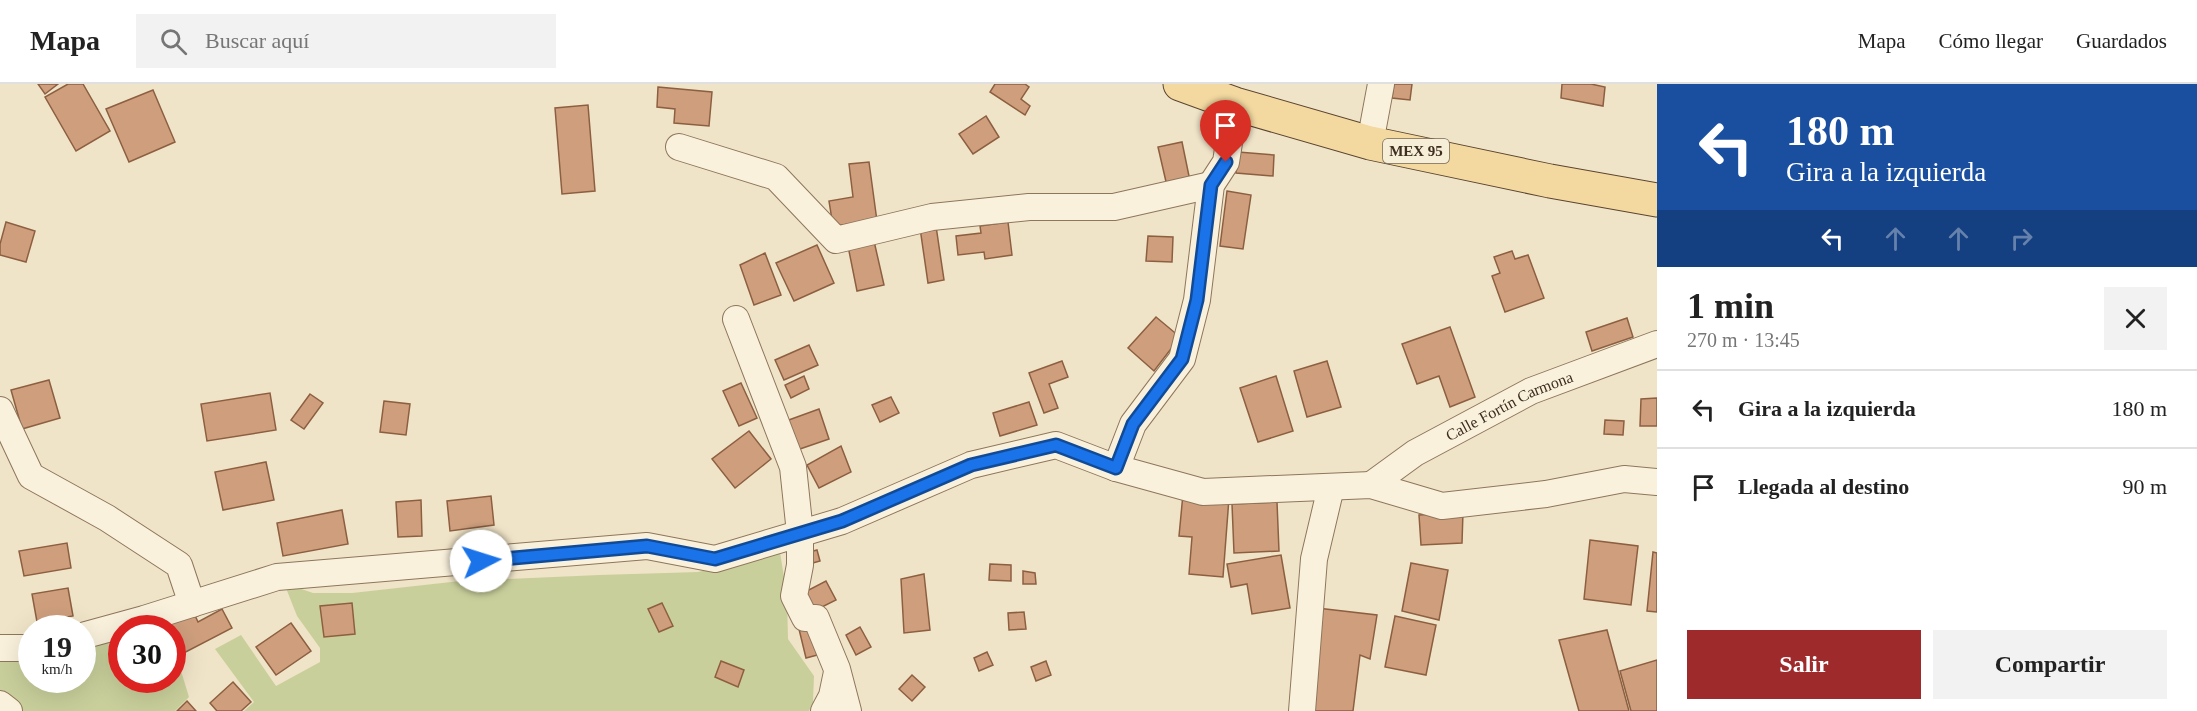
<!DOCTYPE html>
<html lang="es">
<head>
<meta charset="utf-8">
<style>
  body { margin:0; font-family:"Times New Roman",serif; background:#f2f2f2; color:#222; height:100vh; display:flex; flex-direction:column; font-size:22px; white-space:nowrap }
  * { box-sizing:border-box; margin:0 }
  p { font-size:20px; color:#767676 }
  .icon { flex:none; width:33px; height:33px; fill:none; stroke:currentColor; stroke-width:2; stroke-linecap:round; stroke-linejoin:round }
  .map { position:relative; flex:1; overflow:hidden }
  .sheet { display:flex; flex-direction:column; background:#fff; width:540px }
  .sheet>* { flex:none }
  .guide { background:#1a4fa0; color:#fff; overflow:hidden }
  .speed { position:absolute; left:18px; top:531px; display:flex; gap:12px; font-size:30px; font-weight:700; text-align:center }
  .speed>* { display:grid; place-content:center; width:78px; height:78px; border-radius:50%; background:#fff; box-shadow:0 6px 24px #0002; line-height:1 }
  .speed small { font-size:15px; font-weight:400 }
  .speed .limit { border:9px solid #d22; background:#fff; color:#111 }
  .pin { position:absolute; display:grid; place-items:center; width:51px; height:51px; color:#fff; margin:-62px -26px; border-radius:50% 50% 50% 0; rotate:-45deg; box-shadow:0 0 6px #0007 }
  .pin .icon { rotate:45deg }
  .me { position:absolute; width:66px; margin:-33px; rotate:85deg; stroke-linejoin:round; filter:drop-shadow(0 0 4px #0008) }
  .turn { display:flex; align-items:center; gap:21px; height:126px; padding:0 30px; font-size:27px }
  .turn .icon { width:78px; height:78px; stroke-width:2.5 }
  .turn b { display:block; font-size:42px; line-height:51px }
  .lanes { display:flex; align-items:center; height:57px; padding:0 30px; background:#0003; justify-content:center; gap:30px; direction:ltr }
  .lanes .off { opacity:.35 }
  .round { display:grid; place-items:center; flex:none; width:63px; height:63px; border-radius:0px; background:#f2f2f2 }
  .headline { display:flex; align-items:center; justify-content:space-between; height:102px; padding:0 30px }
  h1 { font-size:36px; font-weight:700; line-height:45px }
  .button { display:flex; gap:12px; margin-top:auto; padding:12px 30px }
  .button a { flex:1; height:69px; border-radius:0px; background:#9e2a2b; color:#fff; font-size:24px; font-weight:700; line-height:69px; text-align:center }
  .button a+a { background:#f2f2f2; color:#222 }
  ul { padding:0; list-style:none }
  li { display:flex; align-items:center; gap:18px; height:78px; padding:0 30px; border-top:2px solid #e0e0e0 }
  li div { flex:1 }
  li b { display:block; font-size:22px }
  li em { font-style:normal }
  header { display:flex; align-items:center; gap:36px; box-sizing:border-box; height:84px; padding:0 30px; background:#fff; border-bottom:2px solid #e0e0e0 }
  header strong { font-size:28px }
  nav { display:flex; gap:33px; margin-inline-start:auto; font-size:21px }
  .search { width:420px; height:54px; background:#f2f2f2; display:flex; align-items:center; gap:15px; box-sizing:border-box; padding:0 21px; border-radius:0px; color:#767676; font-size:22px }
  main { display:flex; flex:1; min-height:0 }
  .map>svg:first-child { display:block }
  .green { fill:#c9cf9b }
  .building { fill:#cf9f7d; stroke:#8d5f41; stroke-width:1.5 }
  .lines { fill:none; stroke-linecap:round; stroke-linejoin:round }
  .minor-casing { stroke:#8d765c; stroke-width:28 }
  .major-casing { stroke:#5b4430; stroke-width:35 }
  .minor { stroke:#faf1dc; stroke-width:26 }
  .major { stroke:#f3d9a0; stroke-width:33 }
  .route-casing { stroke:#114b97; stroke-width:15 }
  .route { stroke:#1a73e8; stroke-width:10 }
  .labels { text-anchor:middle; stroke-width:6; stroke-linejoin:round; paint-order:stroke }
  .shield { fill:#f7eed8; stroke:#756857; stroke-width:1.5 }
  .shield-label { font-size:15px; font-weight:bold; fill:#3d2e20 }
  .street-label { font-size:16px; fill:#3d2e20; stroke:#f7eed8 }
</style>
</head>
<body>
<header>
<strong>Mapa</strong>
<div class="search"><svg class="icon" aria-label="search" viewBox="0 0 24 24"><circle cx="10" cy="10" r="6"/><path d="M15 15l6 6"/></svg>Buscar aquí</div>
<nav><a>Mapa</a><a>Cómo llegar</a><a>Guardados</a></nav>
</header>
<main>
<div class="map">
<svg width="1657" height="627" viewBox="0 0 1657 627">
  <rect width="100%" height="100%" fill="#f0e4c8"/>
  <g class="green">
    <path d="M780,468L787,512L788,555L814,592L813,618L809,627H244L254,618L215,565L241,551L276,602L320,578V564L297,532L284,499L313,509H352L460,497L599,491L698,488Z"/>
    <path d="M121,545L122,596H172L173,566L177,574L189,613L175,627H7L0,622V568L31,567L32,596H82L83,556Z"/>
  </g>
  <g class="building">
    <path d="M38,0H58L45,10Z"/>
    <path d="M68,0H83L110,47L76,67L45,13Z"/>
    <path d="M995,0H1025L1029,3L1021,15L1030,22L1025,31L990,8Z"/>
    <path d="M1394,0H1412L1410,16L1392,14Z"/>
    <path d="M1562,0H1591L1605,3L1603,22L1561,14Z"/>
    <path d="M658,3L712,8L709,42L674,39L675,25L657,23Z"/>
    <path d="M153,6L175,58L129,78L106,25Z"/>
    <path d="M588,21L595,107L562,110L555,24Z"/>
    <path d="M986,32L999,53L973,70L959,50Z"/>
    <path d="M1182,58L1190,97L1167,102L1158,63Z"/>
    <path d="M1238,68L1274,71L1273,92L1236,89Z"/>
    <path d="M869,78L877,137L833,142L829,117L853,113L849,80Z"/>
    <path d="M1227,107L1251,111L1243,165L1220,162Z"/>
    <path d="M6,138L35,147L26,178L0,171V160Z"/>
    <path d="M1008,138L1012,171L985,175L984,168L958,171L956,152L981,149L980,142Z"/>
    <path d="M936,142L944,196L928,199L920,144Z"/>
    <path d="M1148,152L1173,153L1172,178L1146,177Z"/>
    <path d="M874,157L884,201L857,207L848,162Z"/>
    <path d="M817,161L834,199L794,217L776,179Z"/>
    <path d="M1512,167L1515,175L1528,171L1544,214L1505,228L1492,192L1500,189L1494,173Z"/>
    <path d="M765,169L781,211L754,221L740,181Z"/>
    <path d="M1156,233L1180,253L1154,287L1128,264Z"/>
    <path d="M1627,234L1633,253L1592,267L1586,248Z"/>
    <path d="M1450,243L1475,313L1450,323L1439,292L1417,300L1402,260Z"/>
    <path d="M809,261L818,281L784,296L775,276Z"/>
    <path d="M1062,277L1068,293L1049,300L1058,324L1044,329L1029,289Z"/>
    <path d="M1327,277L1341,323L1307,333L1294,287Z"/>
    <path d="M804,292L809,305L791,314L785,301Z"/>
    <path d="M1276,292L1293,347L1258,358L1240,304Z"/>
    <path d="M49,296L60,334L22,345L11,306Z"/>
    <path d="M741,299L757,334L739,342L723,307Z"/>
    <path d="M270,309L276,346L207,357L201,320Z"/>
    <path d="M310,310L323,319L304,345L291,336Z"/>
    <path d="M891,313L899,329L880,338L872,321Z"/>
    <path d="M1657,314V342H1640L1641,315Z"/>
    <path d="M384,317L410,320L406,351L380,348Z"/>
    <path d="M1029,318L1037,341L1000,352L993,329Z"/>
    <path d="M819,325L829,355L797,366L786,337Z"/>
    <path d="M1605,336L1624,337L1623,351L1604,350Z"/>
    <path d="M749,347L771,375L735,404L712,375Z"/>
    <path d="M841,362L851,388L819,404L807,381Z"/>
    <path d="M266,378L274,416L223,426L215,388Z"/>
    <path d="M1183,410L1229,414L1223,493L1189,490L1192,453L1179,452Z"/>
    <path d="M491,412L494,441L450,447L447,417Z"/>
    <path d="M421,416L422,452L398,453L396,418Z"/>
    <path d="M1277,418L1279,467L1234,469L1232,420Z"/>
    <path d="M342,426L348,460L283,472L277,439Z"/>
    <path d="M1463,428L1462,459L1421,461L1419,431Z"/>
    <path d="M1590,456L1638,462L1631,521L1584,515Z"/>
    <path d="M67,459L71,484L24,492L19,467Z"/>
    <path d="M817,466L820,477L809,480L806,469Z"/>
    <path d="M1653,468L1657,469V528L1647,527Z"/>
    <path d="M1281,471L1290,524L1252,530L1247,500L1231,503L1227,480Z"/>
    <path d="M1411,479L1448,486L1439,536L1402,527Z"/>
    <path d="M990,480L1011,481V497L989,496Z"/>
    <path d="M1023,487L1035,489L1036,500H1023Z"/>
    <path d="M924,490L930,546L904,549L901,495Z"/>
    <path d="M826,497L836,516L808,530L799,511Z"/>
    <path d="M68,504L73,532L37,538L32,510Z"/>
    <path d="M352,519L355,550L324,553L320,522Z"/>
    <path d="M662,519L673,542L659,548L648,525Z"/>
    <path d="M1317,524L1377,531L1370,575L1360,571L1353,627H1312Z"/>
    <path d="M222,525L232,544L178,572L172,561V544H164L163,542L193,527L198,538Z"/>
    <path d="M1024,528L1026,545L1009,546L1008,529Z"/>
    <path d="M1395,532L1436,541L1426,591L1385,583Z"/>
    <path d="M816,537L825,569L806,574L798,541Z"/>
    <path d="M291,539L311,567L276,591L256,563Z"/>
    <path d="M860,543L871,563L856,571L846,551Z"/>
    <path d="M1607,546L1629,627H1579L1559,556Z"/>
    <path d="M987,568L993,581L979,587L974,574Z"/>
    <path d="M1657,576V627H1631L1620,587Z"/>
    <path d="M721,577L744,586L738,603L715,593Z"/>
    <path d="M1046,577L1051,591L1036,597L1031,583Z"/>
    <path d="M912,591L925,603L912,617L899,605Z"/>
    <path d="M233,598L251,618L241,627H217L210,619Z"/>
    <path d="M187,617L196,627H177Z"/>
  </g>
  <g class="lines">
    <g class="minor-casing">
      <g id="minor">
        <path d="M1370,59L1381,0"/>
        <path d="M679,63L776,93L836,156L932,133L1029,123H1114L1211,101"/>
        <path d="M736,235L793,383L800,449V481L794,512L805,534H816L837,585L848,627"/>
        <path d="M0,326L31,392L107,434L179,481L192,520"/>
        <path d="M1116,384L1133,340L1182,275L1197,216L1211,101L1226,78L1235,20"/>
        <path id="s1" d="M1371,401L1415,369L1531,307L1657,260"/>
        <path d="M82,552L144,535L277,493L647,462L715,475L842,437L971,381L1056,361L1116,384L1203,408L1371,401L1442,422L1546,410L1624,395L1657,398"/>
        <path d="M0,564H32"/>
        <path d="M0,620L9,627"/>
        <path d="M824,627L832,612L837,588"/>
        <path d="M1302,627L1314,475L1331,403"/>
      </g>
    </g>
    <g class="major-casing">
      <path id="major" d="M1180,0L1235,20L1370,59L1550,97L1657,116"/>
    </g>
    <use href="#minor" class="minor"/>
    <use href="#major" class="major"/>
  </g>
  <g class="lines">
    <g class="route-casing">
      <path id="route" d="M481,477L647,462L715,475L842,437L971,381L1056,361L1116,384L1133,340L1182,275L1197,216L1211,101L1226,78"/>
    </g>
    <use href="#route" class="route"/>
  </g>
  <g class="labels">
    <rect class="shield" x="1383" y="55" width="66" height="24" rx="4.5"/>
    <g class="shield-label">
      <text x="1416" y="72">MEX 95</text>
    </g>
    <g class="street-label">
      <text dy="6" stroke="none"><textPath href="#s1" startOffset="160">Calle Fortín Carmona</textPath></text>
    </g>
  </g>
</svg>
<div class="speed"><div>19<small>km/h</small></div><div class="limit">30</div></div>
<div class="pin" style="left:1226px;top:78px;background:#d93025"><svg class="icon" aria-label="arrive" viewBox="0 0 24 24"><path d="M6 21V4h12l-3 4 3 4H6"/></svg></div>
<svg class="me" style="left:481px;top:477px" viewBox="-20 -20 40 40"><circle r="19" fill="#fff"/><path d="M0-13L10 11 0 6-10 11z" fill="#1a73e8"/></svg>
</div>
<section class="sheet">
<div class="guide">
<div class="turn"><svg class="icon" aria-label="left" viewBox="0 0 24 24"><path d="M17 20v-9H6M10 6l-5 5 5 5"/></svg><div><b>180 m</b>Gira a la izquierda</div></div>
<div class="lanes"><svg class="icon" aria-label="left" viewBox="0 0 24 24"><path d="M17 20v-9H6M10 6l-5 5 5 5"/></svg><svg class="icon off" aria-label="ahead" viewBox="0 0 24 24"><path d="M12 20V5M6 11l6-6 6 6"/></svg><svg class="icon off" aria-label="ahead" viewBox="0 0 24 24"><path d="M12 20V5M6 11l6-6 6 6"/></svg><svg class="icon off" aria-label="right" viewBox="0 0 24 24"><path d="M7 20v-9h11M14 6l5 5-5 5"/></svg></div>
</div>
<div class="headline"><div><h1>1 min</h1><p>270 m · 13:45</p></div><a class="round"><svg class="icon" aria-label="close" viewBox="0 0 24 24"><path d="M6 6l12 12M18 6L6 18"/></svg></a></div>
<ul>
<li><svg class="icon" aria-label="left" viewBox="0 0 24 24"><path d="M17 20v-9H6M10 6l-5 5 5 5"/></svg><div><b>Gira a la izquierda</b></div><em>180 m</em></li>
<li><svg class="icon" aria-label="arrive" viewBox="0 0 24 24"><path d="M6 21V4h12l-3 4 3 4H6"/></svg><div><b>Llegada al destino</b></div><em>90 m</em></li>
</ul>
<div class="button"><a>Salir</a><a>Compartir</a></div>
</section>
</main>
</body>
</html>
